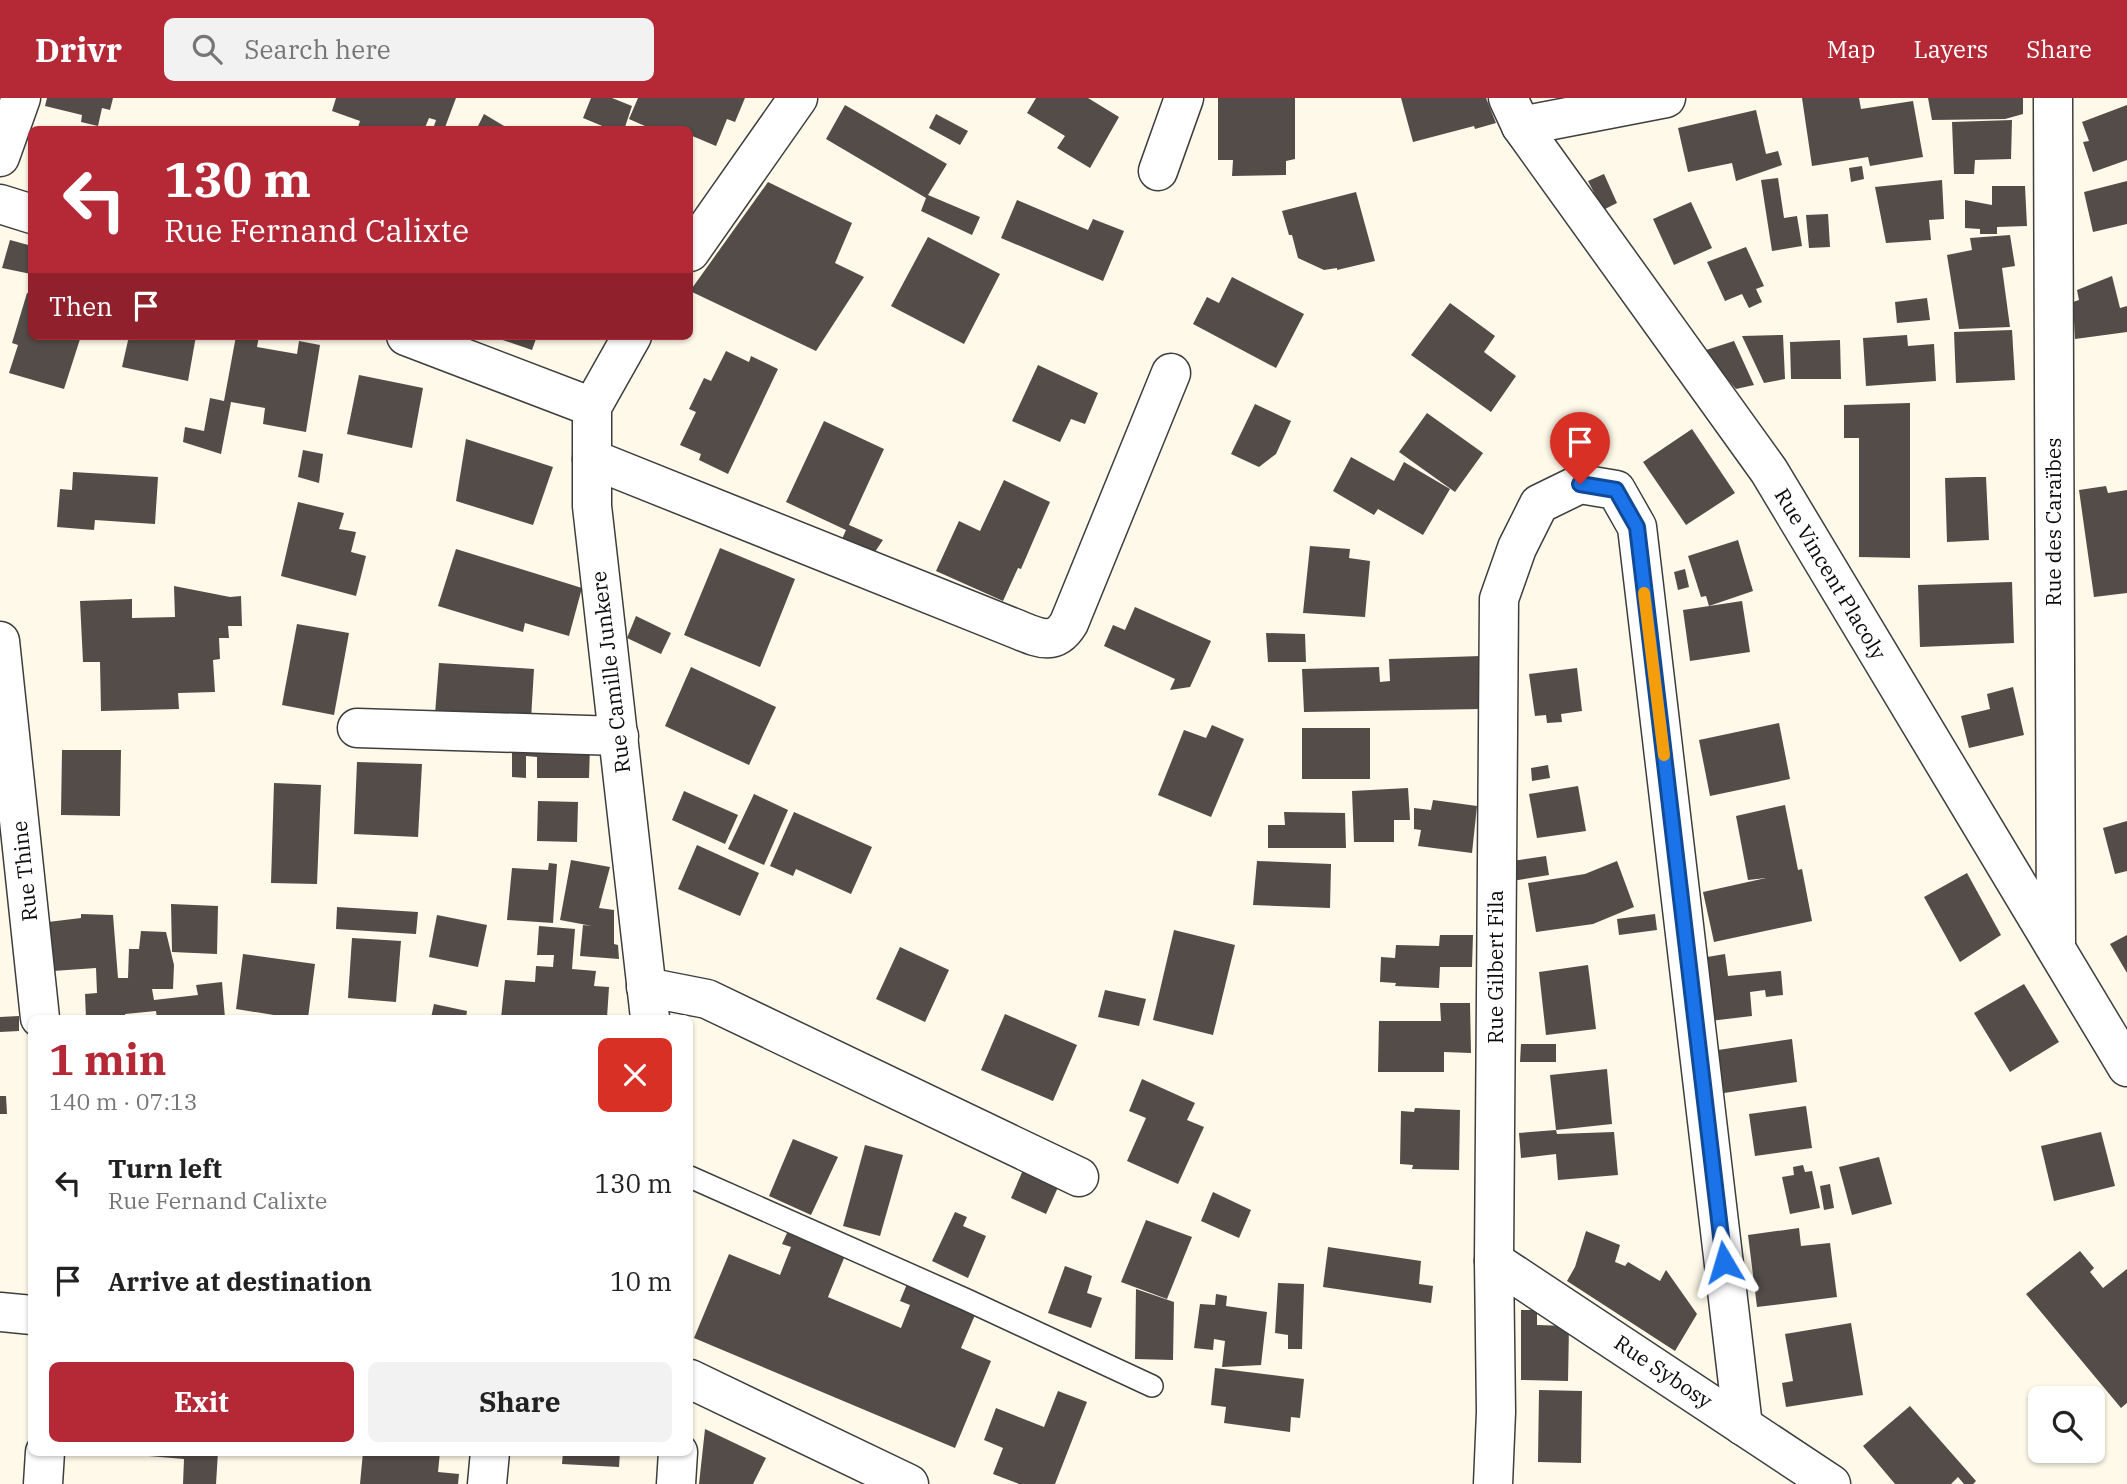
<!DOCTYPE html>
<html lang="en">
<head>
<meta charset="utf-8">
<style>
  body { margin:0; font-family:"IBM Plex Serif",serif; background:#f2f2f2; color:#222; height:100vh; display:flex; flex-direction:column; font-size:26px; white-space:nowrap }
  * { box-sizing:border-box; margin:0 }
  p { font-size:23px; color:#767676 }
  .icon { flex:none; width:38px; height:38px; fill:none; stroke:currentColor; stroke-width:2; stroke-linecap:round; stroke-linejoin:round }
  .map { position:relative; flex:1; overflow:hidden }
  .drawer { position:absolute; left:28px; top:917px; width:665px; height:441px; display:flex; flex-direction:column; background:#fff; border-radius:10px; box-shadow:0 2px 5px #0004 }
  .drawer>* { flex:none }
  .hud { position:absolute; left:28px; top:28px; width:665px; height:214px; border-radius:10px; box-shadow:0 2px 5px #0004; background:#b52937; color:#fff; overflow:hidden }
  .tools { position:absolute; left:2028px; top:1288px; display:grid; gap:14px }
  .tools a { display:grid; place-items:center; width:77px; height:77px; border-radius:10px; background:#fff; box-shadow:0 2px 5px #0004; font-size:35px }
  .pin { position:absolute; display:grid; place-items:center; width:60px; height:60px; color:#fff; margin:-72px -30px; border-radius:50% 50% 50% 0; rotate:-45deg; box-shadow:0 0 7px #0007 }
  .pin .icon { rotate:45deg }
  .me { position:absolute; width:77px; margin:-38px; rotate:353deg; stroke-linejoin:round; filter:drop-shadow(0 0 5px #0008) }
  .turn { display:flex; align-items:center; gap:24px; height:147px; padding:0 21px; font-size:32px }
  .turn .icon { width:91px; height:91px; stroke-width:2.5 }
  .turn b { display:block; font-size:49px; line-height:60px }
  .then { display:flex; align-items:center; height:66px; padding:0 21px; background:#0003; gap:14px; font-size:26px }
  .round { display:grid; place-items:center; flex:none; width:74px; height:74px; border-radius:10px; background:#f2f2f2 }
  .summary { display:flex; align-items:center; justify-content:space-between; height:119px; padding:0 21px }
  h1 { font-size:42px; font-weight:800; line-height:52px; color:#b52937 }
  .button { display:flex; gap:14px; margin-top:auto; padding:14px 21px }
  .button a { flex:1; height:80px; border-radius:10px; background:#b52937; color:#fff; font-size:28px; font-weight:800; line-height:80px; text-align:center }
  .button a+a { background:#f2f2f2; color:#222 }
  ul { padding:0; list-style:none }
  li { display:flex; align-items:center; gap:21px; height:98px; padding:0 21px }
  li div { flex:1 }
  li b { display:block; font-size:26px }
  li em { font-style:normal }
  header { display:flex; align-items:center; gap:42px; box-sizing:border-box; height:98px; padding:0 35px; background:#b52937; color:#fff }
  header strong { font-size:33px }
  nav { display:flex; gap:38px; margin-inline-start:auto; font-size:24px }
  .search { width:490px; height:63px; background:#f2f2f2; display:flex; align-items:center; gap:18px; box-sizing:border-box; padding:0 24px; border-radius:10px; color:#767676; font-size:26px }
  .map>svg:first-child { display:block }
  .building { fill:#534c48 }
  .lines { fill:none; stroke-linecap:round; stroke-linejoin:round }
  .service-casing { stroke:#3e3e3e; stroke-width:24 }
  .minor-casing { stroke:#3e3e3e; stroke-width:41 }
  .service { stroke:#fff; stroke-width:21 }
  .minor { stroke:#fff; stroke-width:38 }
  .route-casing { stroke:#114b97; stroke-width:18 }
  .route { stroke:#1a73e8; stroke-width:12 }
  .slow { stroke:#f59e0b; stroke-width:12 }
  .labels { text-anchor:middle; stroke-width:7; stroke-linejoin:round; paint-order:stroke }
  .street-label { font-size:21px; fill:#0b0b0b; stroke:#fff }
</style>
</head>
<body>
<header>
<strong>Drivr</strong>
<div class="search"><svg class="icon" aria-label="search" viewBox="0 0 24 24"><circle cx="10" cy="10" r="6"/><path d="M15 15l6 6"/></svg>Search here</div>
<nav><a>Map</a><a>Layers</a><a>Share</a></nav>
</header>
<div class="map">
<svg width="2127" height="1386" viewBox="0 0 2127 1386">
  <rect width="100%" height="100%" fill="#fef9e9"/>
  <g class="building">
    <path d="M47,0H113L110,12L102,10L98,28L81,24L82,17L45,8Z"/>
    <path d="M336,0H456L444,32L434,28L436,22L429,20L424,32H365L358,29L360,23L332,13Z"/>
    <path d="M591,0H612L632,8L624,32H612L583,20Z"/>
    <path d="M638,0H745L735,24L727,21L716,48L690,37V32H676L669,29L667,32H654L629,21Z"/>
    <path d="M1036,0H1088L1119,19L1090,70L1057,50L1065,38L1027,15Z"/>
    <path d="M1218,0H1295V61L1286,63V77L1232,78L1233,62H1218Z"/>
    <path d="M1401,0H1486L1496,25L1475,31L1474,28L1413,44Z"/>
    <path d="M1802,0H1859L1861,11L1913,3L1923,59L1870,68L1868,59L1812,68Z"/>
    <path d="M1928,0H2023V16L2005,21L1932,22Z"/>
    <path d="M845,7L947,66L928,97L980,119L972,137L921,113L926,100L826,41Z"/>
    <path d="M2127,7V62L2093,74L2083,44L2089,43L2082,24Z"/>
    <path d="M1756,12L1766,56L1778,53L1782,67L1736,83L1732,65L1688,74L1678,30Z"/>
    <path d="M484,16L511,32H476Z"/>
    <path d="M936,16L968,33L960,47L929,30Z"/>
    <path d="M2012,22L2011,61L1975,62L1974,76H1954L1952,24Z"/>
    <path d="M1862,68L1864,81L1851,84L1849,70Z"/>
    <path d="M1604,76L1617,105L1603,112L1588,83Z"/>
    <path d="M1778,80L1784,120L1797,118L1802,148L1772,153L1761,82Z"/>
    <path d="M1942,82L1944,121L1929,122L1931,142L1886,145L1875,89Z"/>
    <path d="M2127,83V126L2093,134L2084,94Z"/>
    <path d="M768,84L852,125L835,165L864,179L816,253L690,193Z"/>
    <path d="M1992,88H2025L2027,128L1997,129V136H1980V131L1965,130V102L1992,107Z"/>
    <path d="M1356,94L1375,163L1337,172V170L1324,172L1298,160L1292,137H1289L1282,113Z"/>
    <path d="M1017,102L1088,132L1093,121L1124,133L1103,183L1001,140Z"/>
    <path d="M1691,104L1712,150L1674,167L1653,121Z"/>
    <path d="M1828,116L1830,149L1809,150L1806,117Z"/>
    <path d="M2010,137L2015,168L2002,170L2010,229L1959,231L1947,157L1972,152L1970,140Z"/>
    <path d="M928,139L1000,176L964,246L891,208Z"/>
    <path d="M10,142L32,148L31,176L2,170Z"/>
    <path d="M1746,149L1764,188L1756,191L1762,204L1749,210L1742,196L1725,203L1707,164Z"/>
    <path d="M2112,178L2120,210L2127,208V234L2075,241L2073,204L2079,202L2077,192Z"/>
    <path d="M1232,179L1304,216L1276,270L1193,226L1207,199L1219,205Z"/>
    <path d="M27,195L32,196V238H81L64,291L9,275L18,247L12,245Z"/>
    <path d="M1927,200L1930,222L1897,225L1895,204Z"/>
    <path d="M1450,205L1495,238L1484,254L1516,278L1491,314L1411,257Z"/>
    <path d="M2012,232L2015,282L1956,285L1954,234Z"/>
    <path d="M1783,237L1785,281L1764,285L1742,238Z"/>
    <path d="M1907,237L1908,248L1934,246L1936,283L1866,288L1863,240Z"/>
    <path d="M129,238H196L188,283L122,269Z"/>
    <path d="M236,238H259L257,249L297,256L299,243L320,247L306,334L263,326L265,310L231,304L221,356L183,344L185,329L204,333L210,300L224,303Z"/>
    <path d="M491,238H537L532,252Z"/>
    <path d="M1840,242L1841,281H1791L1790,244Z"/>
    <path d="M1734,243L1754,287L1736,291L1703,253Z"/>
    <path d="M726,253L749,264L751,258L778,271L728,376L699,362L701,356L680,347L696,314L689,311L704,280L711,283Z"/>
    <path d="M1038,267L1098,295L1085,326L1071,321L1060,344L1012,323Z"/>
    <path d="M359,277L423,290L412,350L347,336Z"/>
    <path d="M1910,305V460L1859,459V340H1844V307Z"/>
    <path d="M1255,306L1291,323L1276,356L1259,369L1231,356Z"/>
    <path d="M1427,315L1483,355L1455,394L1399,354Z"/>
    <path d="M824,323L884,351L849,427L883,442L868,464L838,450L846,432L786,404Z"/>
    <path d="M1692,331L1735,395L1686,427L1643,364Z"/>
    <path d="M466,341L553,369L533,427L456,403Z"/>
    <path d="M303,352L323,356L319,385L298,379Z"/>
    <path d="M1351,359L1394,383L1404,364L1450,391L1423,437L1378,411L1374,417L1333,393Z"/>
    <path d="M73,374L158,379L155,426L95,422L94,432L57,429L60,391L72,392Z"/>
    <path d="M1976,379H1986L1989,442L1947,444L1945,380Z"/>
    <path d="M1004,382L1050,404L1021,471L1018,470L1003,503L936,473L959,423L980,433Z"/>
    <path d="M2106,388L2108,395L2127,392V495L2094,499L2079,392Z"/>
    <path d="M298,404L344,415L339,431L356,434L351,454L366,458L356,498L281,478Z"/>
    <path d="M1738,442L1753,493L1709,508L1706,498L1701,499L1688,458Z"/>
    <path d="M1310,448L1350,451L1349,460L1370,463L1365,519L1303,515Z"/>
    <path d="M720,450L795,481L760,569L684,537Z"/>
    <path d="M456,451L582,490L569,538L525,525L523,534L438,508Z"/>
    <path d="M1685,471L1689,489L1678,492L1674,474Z"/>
    <path d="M2012,484L2014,545L1920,549L1918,487Z"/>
    <path d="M174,488L230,499L241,498L242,528H228L229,540H219L220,561L213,562L215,594L178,595L179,611L101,613L100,564H83L80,503L132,501V520L175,519Z"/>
    <path d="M1742,503L1750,554L1690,563L1683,512Z"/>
    <path d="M1135,509L1211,543L1190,589L1170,592L1175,581L1104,548L1113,527L1125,532Z"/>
    <path d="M636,518L671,535L661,556L627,540Z"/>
    <path d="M297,526L349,535L334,617L282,607Z"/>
    <path d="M1266,535L1305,536L1306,564H1268Z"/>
    <path d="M1481,558V611L1304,614L1302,571L1379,569L1380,584L1390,583L1389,561Z"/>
    <path d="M439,565L534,571L531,621L435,616Z"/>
    <path d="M691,569L776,609L749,667L665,628Z"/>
    <path d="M1577,570L1582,613L1561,616L1562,624L1547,625L1546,617L1535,618L1529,576Z"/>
    <path d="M2013,589L2024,637L1969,650L1961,618L1990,611L1987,596Z"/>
    <path d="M1779,625L1790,681L1710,698L1699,642Z"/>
    <path d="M1212,627L1244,641L1211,719L1158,697L1184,632L1206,640Z"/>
    <rect x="1302" y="630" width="68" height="51"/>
    <path d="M512,647L590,648L589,680H537V659L526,658V680L512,679Z"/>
    <path d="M62,652H121L120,718L61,717Z"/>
    <path d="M357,664L422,666L418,739L354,736Z"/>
    <path d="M1548,667L1550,680L1532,683L1531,670Z"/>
    <path d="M274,685L321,687L317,786L271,785Z"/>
    <path d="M1578,688L1586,733L1537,740L1529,696Z"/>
    <path d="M1408,690L1410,722H1394V744H1354L1352,693Z"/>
    <path d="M684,693L738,717L725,746L672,722Z"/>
    <path d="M754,696L788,712L764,767L728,751Z"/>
    <path d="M1433,702L1477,708L1472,755L1418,748L1421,732L1414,731V710L1431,712Z"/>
    <path d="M538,703L578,704L577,744L537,743Z"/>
    <path d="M1785,707L1798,772L1802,771L1812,823L1714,844L1703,794L1766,780L1748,782L1736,718Z"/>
    <path d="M794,714L872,749L851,796L796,771L793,778L770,768Z"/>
    <path d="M1284,714L1345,715L1346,750H1268V727H1285Z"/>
    <path d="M2127,723V773L2115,776L2103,730Z"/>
    <path d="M697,747L759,775L740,818L678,791Z"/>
    <path d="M1546,758L1549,777L1512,783V763Z"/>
    <path d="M571,762L610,769L599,810L614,812V846L618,847L619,861L580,858L583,827L592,828L560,822Z"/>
    <path d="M1257,763L1331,766L1330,810L1253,807Z"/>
    <path d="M1617,763L1634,809L1593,826L1536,834L1528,785L1585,776Z"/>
    <path d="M549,765L557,766L553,825L507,822L512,770L548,772Z"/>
    <path d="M1967,775L2001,837L1960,864L1924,799Z"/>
    <path d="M171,806L218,808L217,856L172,854Z"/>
    <path d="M337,809L418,814L416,836L336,831Z"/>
    <path d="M81,816L113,817L118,880H128L129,851H139L141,833L166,834L174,867L173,891H152L154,902L198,897L196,887L222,884L225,920H157L156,913L125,916L126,920H86L85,896L97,895L96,870L53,873L48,824L81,820Z"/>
    <path d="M1655,816L1657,832L1619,837L1617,821Z"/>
    <path d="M437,817L487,827L478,869L429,859Z"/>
    <path d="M539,828L575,831L572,871L596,873L594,888L609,889L607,920H501L505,882L535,884L536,868L553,869L554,857H537Z"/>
    <path d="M1174,832L1235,847L1213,937L1153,922Z"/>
    <path d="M1440,837H1473L1472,869H1440L1439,890L1395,888L1396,885L1380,884L1381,859L1395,860L1396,847L1439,848Z"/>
    <path d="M2127,837V875L2110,846Z"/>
    <path d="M352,840L401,843L396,904L348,900Z"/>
    <path d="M900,849L949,872L925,924L876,901Z"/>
    <path d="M243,856L315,866L308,920H279L280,918L236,911Z"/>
    <path d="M1725,856L1728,878L1781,873L1783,897L1766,899L1765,892L1750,894L1752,918L1710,923L1695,861Z"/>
    <path d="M1588,867L1596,931L1546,937L1539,874Z"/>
    <path d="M2024,886L2059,944L2010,974L1974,915Z"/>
    <path d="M1105,892L1146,901L1139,928L1098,919Z"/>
    <path d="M1440,905H1470L1471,955L1444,954V974H1378L1379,923H1441Z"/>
    <path d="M434,906L467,913L466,920H431Z"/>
    <path d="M1005,916L1077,947L1053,1003L981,972Z"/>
    <path d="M19,918V933L0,934V919Z"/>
    <path d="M1792,941L1797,984L1724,995L1718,952Z"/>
    <path d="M1521,946H1556V964H1520Z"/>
    <path d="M1607,971L1612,1026L1556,1032L1550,977Z"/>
    <path d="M1142,981L1195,1005L1187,1022L1204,1029L1178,1086L1127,1063L1146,1020L1129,1013Z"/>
    <path d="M0,998H6L7,1016H0Z"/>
    <path d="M1806,1008L1812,1050L1755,1058L1749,1016Z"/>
    <path d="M1415,1010L1460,1012L1459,1072L1412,1071L1413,1067L1400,1066L1401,1013L1414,1014Z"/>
    <path d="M1556,1032L1557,1036L1614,1034L1618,1077L1558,1082L1556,1056L1521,1060L1519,1035Z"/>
    <path d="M2101,1034L2115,1088L2054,1103L2041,1048Z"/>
    <path d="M793,1041L838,1059L811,1117L769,1098Z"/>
    <path d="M865,1047L903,1057L880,1138L843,1128Z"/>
    <path d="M1879,1059L1892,1106L1852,1117L1839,1069Z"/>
    <path d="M1803,1067L1805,1074L1812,1073L1820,1110L1790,1116L1782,1079L1794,1077L1793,1069Z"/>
    <path d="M1023,1072L1059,1087L1046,1116L1011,1100Z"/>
    <path d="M1830,1086L1834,1110L1824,1112L1820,1088Z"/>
    <path d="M1213,1094L1251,1112L1239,1140L1201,1123Z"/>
    <path d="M955,1114L967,1119L963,1128L986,1138L968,1180L932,1163Z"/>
    <path d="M1146,1122L1192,1139L1167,1201L1121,1184Z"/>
    <path d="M792,1124L849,1148L828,1199L901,1230L910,1207L900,1203L914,1169L983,1198L961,1250L991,1263L955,1350L694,1240L729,1156L780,1177L791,1149L782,1146Z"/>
    <path d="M1799,1130L1801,1148L1830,1145L1837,1199L1757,1209L1748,1137Z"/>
    <path d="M1586,1133L1620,1147L1615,1164L1625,1168L1628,1164L1660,1183L1666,1172L1697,1216L1675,1253L1567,1183L1575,1169Z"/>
    <path d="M1328,1149L1421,1163L1419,1186L1433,1188L1431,1205L1323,1189Z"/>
    <path d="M2080,1153L2094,1170L2090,1174L2103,1190L2127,1171V1305L2121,1310L2026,1196Z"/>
    <path d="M1065,1168L1092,1178L1087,1195L1102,1200L1091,1230L1048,1215Z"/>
    <path d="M1278,1185L1304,1186L1302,1251H1288V1237L1275,1235Z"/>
    <path d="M1136,1191L1174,1204L1173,1262L1135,1261Z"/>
    <path d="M1216,1196L1227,1198L1226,1208L1267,1214L1261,1267L1222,1269L1225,1243L1214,1241L1213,1252L1194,1250L1200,1206L1215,1207Z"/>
    <path d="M1521,1212H1537V1227L1569,1228L1568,1283L1521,1282Z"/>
    <path d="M1851,1225L1863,1297L1786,1309L1782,1285L1793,1283L1785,1236Z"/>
    <path d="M1215,1270L1304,1281L1300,1320L1291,1319L1290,1334L1224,1325L1226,1309L1211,1307Z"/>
    <path d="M1539,1292L1582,1293L1581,1365L1538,1364Z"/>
    <path d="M1058,1293L1087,1304L1055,1386H1019L993,1376L1003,1350L984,1342L996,1310L1044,1329Z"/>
    <path d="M1910,1308L1976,1383L1973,1386H1964L1958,1379L1951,1386H1895L1863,1348Z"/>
    <path d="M705,1331L766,1360L753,1386H699Z"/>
    <path d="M137,1354H218L216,1386H183L184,1361L137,1357Z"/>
    <path d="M363,1354H440L438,1374L459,1376L458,1386H360Z"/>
    <path d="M563,1354H620L619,1369L562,1366Z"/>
  </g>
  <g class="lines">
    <g class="service-casing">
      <path id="service" d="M690,1079L967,1202L1152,1288"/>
    </g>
    <g class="minor-casing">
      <g id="minor">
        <path d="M1508,0L1521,28L1769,373L2127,969"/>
        <path d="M2053,0L2056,848"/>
        <path d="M1521,28L1666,0"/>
        <path d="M0,59L21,0"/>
        <path d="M1158,73L1184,0"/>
        <path d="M0,106L32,116"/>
        <path d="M690,154L798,0"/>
        <path d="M406,238L592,309"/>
        <path d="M632,238L592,309V408L650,920"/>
        <path d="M592,361L1014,530C1037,539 1054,550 1069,525L1171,275"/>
        <path d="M0,543L40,920"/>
        <path d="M357,630L619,638"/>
        <path d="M646,889L707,901L1079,1079"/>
        <path d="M1494,1163L1831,1386"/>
        <path d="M0,1214L32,1217"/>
        <path d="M690,1281L909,1386"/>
        <path d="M43,1386L45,1354"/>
        <path d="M487,1386L490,1354"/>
        <path d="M676,1386L678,1354"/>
        <path d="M1493,1386L1496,1314L1494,1163L1499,501L1517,450L1539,406L1580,386L1616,392L1637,429L1743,1328"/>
      </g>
    </g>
    <use href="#service" class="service"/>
    <use href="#minor" class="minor"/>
  </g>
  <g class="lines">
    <g class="route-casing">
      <path id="route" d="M1580,386L1616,392L1637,429L1724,1164"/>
    </g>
    <use href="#route" class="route"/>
    <path class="slow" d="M1644,495L1664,657"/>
  </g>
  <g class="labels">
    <g class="street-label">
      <text transform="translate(2054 424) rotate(-90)" y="7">Rue des Caraïbes</text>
      <text transform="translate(1830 476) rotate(59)" y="7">Rue Vincent Placoly</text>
      <text transform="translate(611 574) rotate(-97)" y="7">Rue Camille Junkere</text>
      <text transform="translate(25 773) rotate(-96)" y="7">Rue Thine</text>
      <text transform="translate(1496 869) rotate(-90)" y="7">Rue Gilbert Fila</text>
      <text transform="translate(1663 1274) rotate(34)" y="7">Rue Sybosy</text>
    </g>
  </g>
</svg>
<div class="tools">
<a><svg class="icon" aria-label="search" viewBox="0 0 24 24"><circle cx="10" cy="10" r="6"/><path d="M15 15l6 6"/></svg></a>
</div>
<div class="pin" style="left:1580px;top:386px;background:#d93025"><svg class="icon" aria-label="arrive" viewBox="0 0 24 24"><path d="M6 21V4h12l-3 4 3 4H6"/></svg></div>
<svg class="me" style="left:1724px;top:1164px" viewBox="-20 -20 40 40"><path d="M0-17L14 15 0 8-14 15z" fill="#1a73e8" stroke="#fff" stroke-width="4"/></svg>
<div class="hud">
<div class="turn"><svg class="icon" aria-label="left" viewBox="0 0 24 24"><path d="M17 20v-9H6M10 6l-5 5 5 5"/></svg><div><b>130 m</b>Rue Fernand Calixte</div></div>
<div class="then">Then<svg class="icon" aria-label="arrive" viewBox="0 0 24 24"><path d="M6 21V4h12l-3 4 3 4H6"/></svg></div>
</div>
<section class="drawer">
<div class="summary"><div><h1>1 min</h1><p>140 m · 07:13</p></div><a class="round" style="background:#d93025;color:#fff"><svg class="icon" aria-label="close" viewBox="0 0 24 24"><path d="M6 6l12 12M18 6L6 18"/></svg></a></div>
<ul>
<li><svg class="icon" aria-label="left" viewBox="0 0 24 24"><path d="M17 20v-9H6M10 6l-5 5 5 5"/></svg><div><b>Turn left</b><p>Rue Fernand Calixte</p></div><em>130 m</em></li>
<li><svg class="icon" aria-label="arrive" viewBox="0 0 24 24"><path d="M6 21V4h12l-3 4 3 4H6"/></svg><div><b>Arrive at destination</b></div><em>10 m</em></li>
</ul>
<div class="button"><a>Exit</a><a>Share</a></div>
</section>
</div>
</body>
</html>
